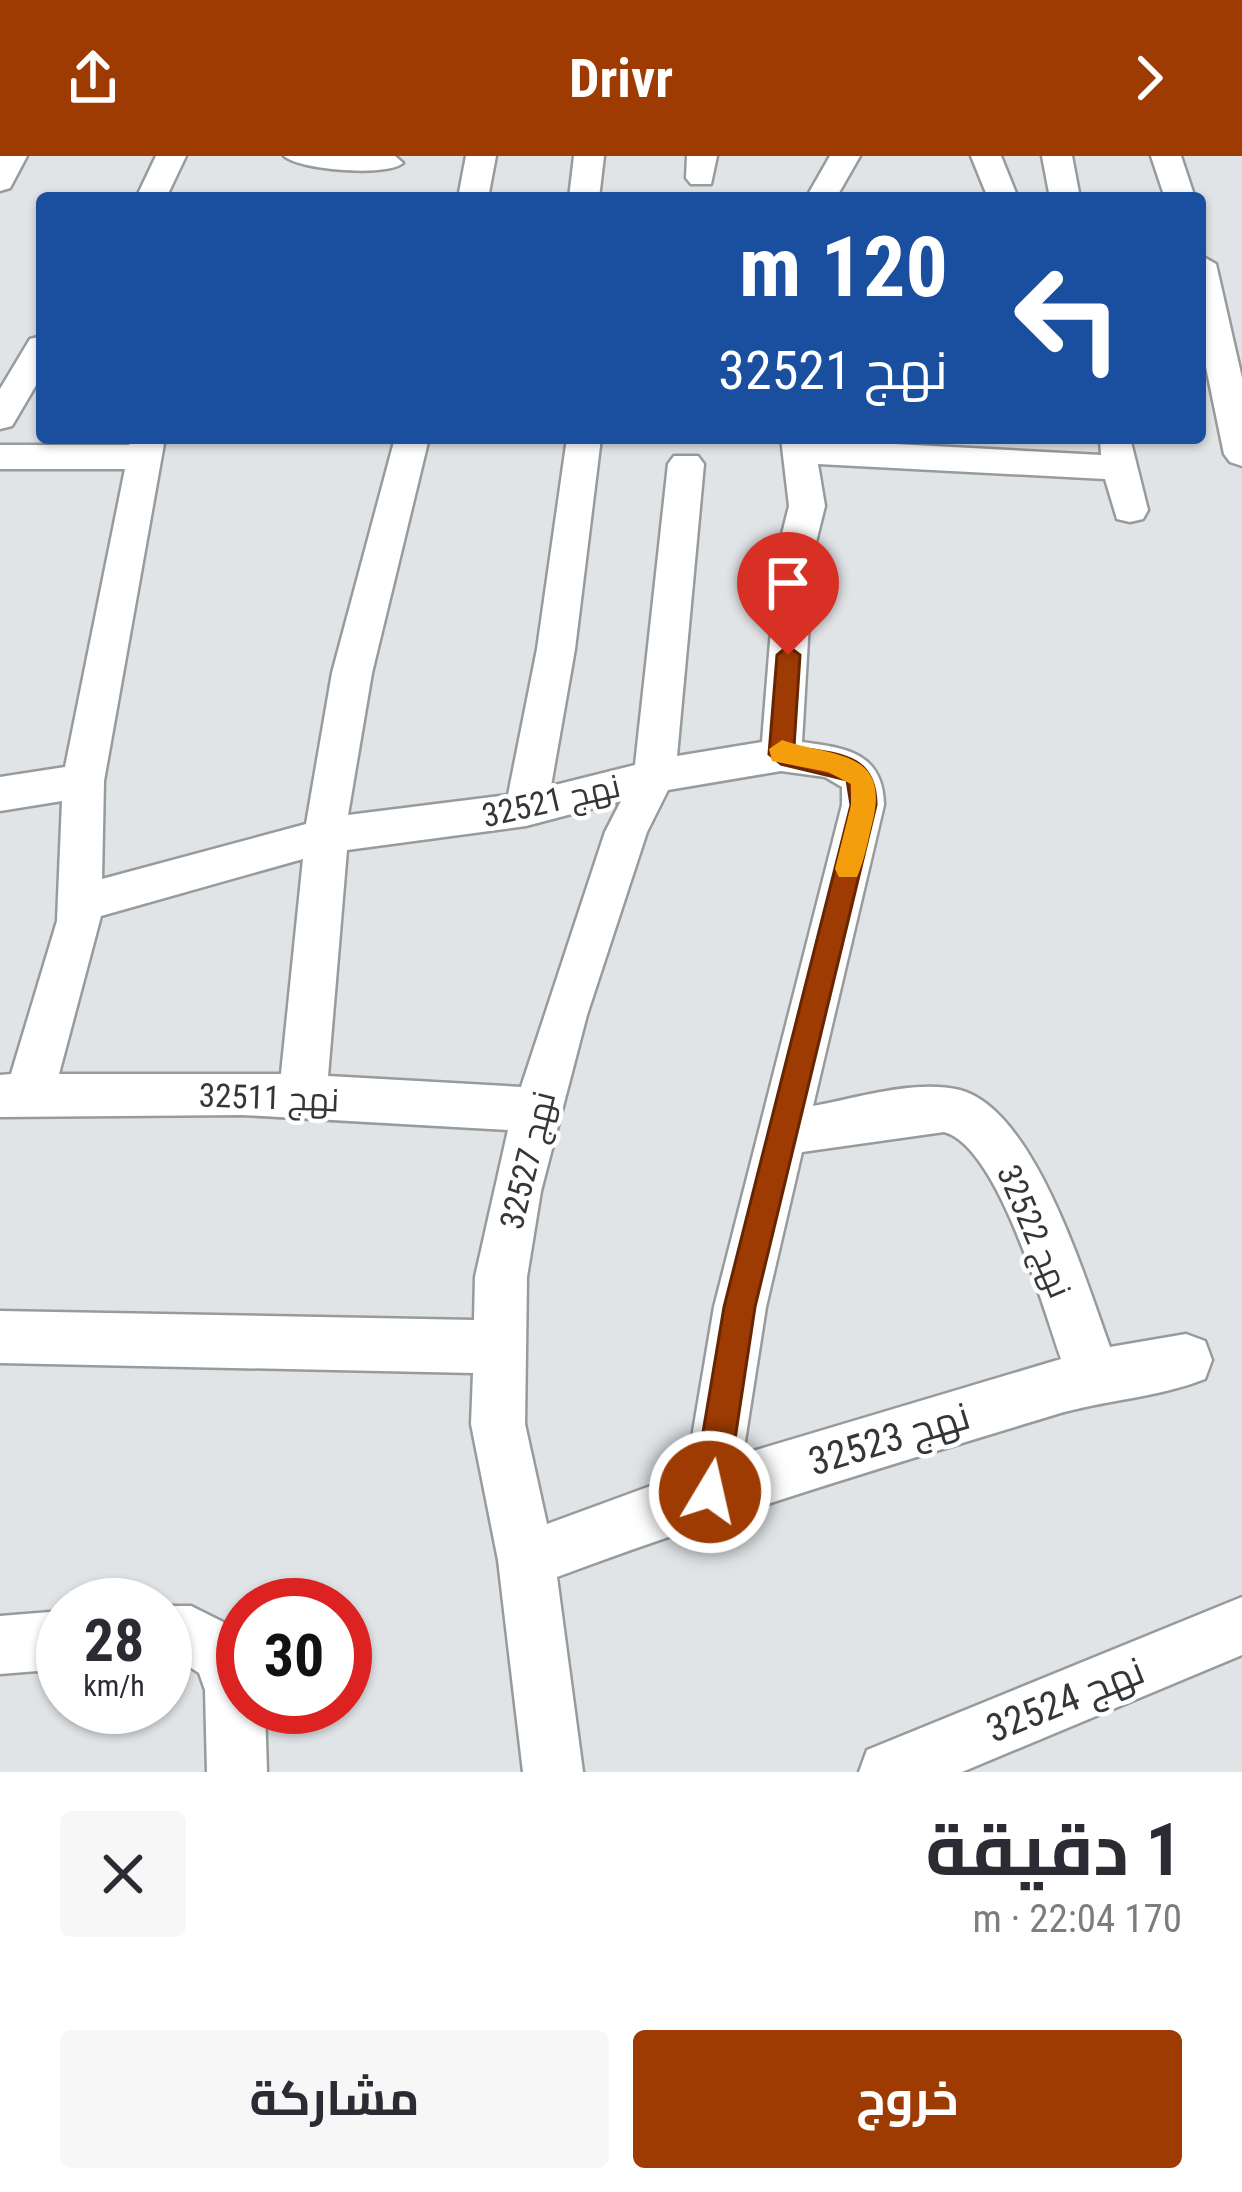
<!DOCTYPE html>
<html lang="ar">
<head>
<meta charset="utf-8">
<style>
  body { margin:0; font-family:"Roboto Condensed",Cairo,sans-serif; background:#f7f7f7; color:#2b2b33; direction:rtl; height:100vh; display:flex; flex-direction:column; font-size:45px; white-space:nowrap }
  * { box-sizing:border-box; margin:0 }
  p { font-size:39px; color:#7c7c81 }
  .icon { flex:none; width:66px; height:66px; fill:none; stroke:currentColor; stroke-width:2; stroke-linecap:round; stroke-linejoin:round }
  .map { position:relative; height:1616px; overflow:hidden; direction:ltr }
  .details { display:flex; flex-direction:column; background:#fff; flex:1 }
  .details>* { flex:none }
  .hud { position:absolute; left:36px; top:36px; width:1170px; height:252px; border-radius:12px; box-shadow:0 3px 9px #0004; direction:rtl; background:#1a4fa0; color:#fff; overflow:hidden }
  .speed { position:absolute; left:36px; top:1422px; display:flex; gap:24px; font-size:60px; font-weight:700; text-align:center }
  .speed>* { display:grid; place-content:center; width:156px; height:156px; border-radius:50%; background:#fff; box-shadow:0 3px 9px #0004; line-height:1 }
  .speed small { font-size:30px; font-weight:400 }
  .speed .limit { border:18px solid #d22; background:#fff; color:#111 }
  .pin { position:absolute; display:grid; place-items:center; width:102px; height:102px; color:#fff; margin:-123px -51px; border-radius:50% 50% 50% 0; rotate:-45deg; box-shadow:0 0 12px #0007 }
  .pin .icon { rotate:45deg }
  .me { position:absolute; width:132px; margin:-66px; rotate:9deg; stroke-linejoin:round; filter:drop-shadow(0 0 9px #0008) }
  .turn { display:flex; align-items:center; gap:42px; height:252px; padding:0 60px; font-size:54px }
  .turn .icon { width:156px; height:156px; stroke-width:2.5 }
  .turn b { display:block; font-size:84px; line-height:102px }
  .round { display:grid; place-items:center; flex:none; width:126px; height:126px; border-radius:12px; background:#f7f7f7 }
  .head { display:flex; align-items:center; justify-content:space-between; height:204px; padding:0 60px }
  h1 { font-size:72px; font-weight:700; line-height:90px }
  .primary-button { display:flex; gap:24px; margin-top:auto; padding:24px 60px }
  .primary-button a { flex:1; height:138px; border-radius:12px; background:#9e3b03; color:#fff; font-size:48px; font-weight:700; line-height:138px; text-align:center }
  .primary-button a+a { background:#f7f7f7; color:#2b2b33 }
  header { display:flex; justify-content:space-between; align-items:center; height:156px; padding:0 60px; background:#9e3b03; color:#fff; font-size:54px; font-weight:700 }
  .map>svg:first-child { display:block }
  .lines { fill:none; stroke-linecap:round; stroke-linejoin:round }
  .minor-casing { stroke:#979b9c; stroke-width:5 }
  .minor { fill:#fff; fill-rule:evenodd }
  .route { fill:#9e3b03; stroke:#672602; stroke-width:3 }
  .slow { fill:#f59e0b }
  .labels { text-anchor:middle; stroke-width:9; stroke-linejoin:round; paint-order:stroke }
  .street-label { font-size:33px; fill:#353637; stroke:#fff }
  .near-street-label { font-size:39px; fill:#353637; stroke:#fff }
</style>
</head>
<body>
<header><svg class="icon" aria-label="forward" viewBox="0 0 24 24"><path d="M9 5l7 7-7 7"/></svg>Drivr<svg class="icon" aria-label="share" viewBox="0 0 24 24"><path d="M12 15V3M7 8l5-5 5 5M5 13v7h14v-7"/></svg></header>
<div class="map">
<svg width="1242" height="1616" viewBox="0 0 1242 1616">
  <rect width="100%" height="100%" fill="#e0e4e6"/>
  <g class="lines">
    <g class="minor-casing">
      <g id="minor">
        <path d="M0,0H27L10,32L0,35Z"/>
        <path d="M156,0H186L166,42H136Z"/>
        <path d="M284,0H395L403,7C388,21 299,14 284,0Z"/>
        <path d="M466,0H496L488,42H458Z"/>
        <path d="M574,0H604L599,42H569Z"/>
        <path d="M687,0H717L711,28H691L686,22Z"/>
        <path d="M830,0H860L836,42H806Z"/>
        <path d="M971,0H1001L1018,42H988Z"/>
        <path d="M1042,0H1072L1080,42H1050Z"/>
        <path d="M1151,0H1181L1195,42H1165Z"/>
        <path d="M1200,99L1216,108L1242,222V310L1230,306L1224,298L1200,182Z"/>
        <path d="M42,180V219L12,270L0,273V233L30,183Z"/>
        <path d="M131,282H165L104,625L102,723L306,668L332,517L395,282H429L372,517L348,659L508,639L537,493L567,282H601L575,493L551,630L635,609L668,308L674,300H698L704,308L677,600L762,586L777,398L789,350L781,282L1101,299L1100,282H1130L1148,354L1143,363L1130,366L1117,363L1105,323L818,308L825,350L813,398L802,586C847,592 883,597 884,649L813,950C857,942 916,923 960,934C1035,954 1085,1123 1110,1191L1186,1178L1205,1185L1212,1204L1205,1223C1157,1242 1103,1244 1054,1259C887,1310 720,1360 557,1421L583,1616H523L498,1404L471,1268L473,1217L0,1207V1155L474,1164L475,1121L508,974L243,959L0,961V919L11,918L57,765L62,645L0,655V621L65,611L125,313H0V289H129ZM781,615L825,621L842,631V649L714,1151L686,1317L547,1368L525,1268L527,1121L541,1035L587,859L647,676L668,634ZM621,645L605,676L521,931L328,920L347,694L526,670ZM303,703L281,918H59L101,760ZM944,976C998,990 1043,1152 1061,1203L743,1298L766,1151L802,996Z"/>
        <path d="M1242,1441V1499L962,1616H859L867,1594Z"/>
        <path d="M165,1450H191L243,1476V1551H265L267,1616H207L205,1534L199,1517L185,1508H165Z"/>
        <path d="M63,1455V1513L0,1518V1460Z"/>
      </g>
    </g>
    <use href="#minor" class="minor"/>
  </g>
  <path class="route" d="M788,490L800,499L794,591C837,598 876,597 876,649L755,1151L727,1336L722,1348L710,1353L698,1348L693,1336L724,1151L851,649L847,624L781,608L769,598L777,499Z"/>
  <path class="slow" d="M782,584C829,601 890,592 873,664C868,683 865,703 857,721H839L835,713L851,649V628L828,616L772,605L769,593Z"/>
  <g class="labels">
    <g class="street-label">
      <text transform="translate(551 644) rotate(-13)" y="12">نهج 32521</text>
      <text transform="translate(269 941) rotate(2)" y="12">نهج 32511</text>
      <text transform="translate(527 1004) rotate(-76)" y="12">نهج 32527</text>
      <text transform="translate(1035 1075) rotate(67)" y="12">نهج 32522</text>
    </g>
    <g class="near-street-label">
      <text transform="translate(889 1282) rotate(-17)" y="14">نهج 32523</text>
      <text transform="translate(1065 1543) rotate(-22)" y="14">نهج 32524</text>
    </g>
  </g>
</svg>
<div class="speed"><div>28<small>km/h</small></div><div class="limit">30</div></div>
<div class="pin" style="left:788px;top:499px;background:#d93025"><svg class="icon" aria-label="arrive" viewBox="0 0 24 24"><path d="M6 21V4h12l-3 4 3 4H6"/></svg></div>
<svg class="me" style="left:710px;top:1336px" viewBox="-20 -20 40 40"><circle r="17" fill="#9e3b03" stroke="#fff" stroke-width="3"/><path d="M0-11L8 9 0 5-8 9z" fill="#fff"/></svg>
<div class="hud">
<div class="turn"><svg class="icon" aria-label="left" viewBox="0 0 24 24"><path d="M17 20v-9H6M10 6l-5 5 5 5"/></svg><div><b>120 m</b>نهج 32521</div></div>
</div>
</div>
<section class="details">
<div class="head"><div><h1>1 دقيقة</h1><p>170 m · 22:04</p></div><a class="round"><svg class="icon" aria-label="close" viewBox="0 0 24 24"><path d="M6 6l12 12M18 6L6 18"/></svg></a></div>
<div class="primary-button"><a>خروج</a><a>مشاركة</a></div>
</section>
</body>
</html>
